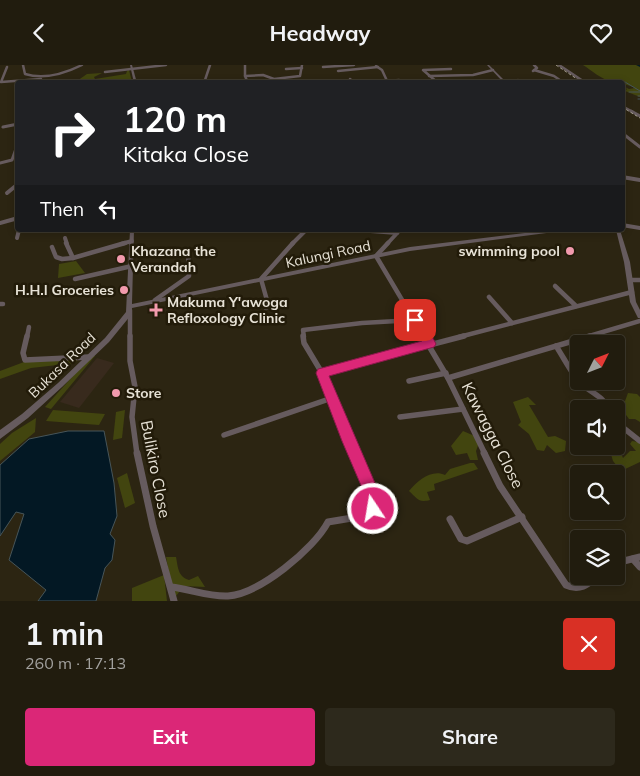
<!DOCTYPE html>
<html lang="en">
<head>
<meta charset="utf-8">
<style>
  body { margin:0; font-family:Mulish,sans-serif; background:#2d291c; color:#f1f3f6; height:100vh; display:flex; flex-direction:column; font-size:19px; white-space:nowrap }
  * { box-sizing:border-box; margin:0 }
  p { font-size:16px; color:#a2a19e }
  .icon { flex:none; width:28px; height:28px; fill:none; stroke:currentColor; stroke-width:2; stroke-linecap:round; stroke-linejoin:round }
  .map { position:relative; height:536px; overflow:hidden }
  .side { display:flex; flex-direction:column; background:#211c0e; flex:1 }
  .side>* { flex:none }
  .banner { position:absolute; left:15px; top:15px; width:610px; height:152px; border-radius:5px; box-shadow:0 2px 8px #0003,0 0 0 1px #3e3a2e; background:#202124; color:#fff; overflow:hidden }
  .needle { width:32px; rotate:48deg }
  .fabs { position:absolute; left:570px; top:270px; display:grid; gap:10px }
  .fabs a { display:grid; place-items:center; width:55px; height:55px; border-radius:5px; background:#211c0e; box-shadow:0 2px 8px #0003,0 0 0 1px #3e3a2e; font-size:25px }
  .pin { position:absolute; display:grid; place-items:center; width:42px; height:42px; color:#fff; margin:-21px; border-radius:10px; box-shadow:0 2px 8px #0006 }
  .me { position:absolute; width:55px; margin:-28px; rotate:348deg; stroke-linejoin:round; filter:drop-shadow(0 0 4px #0008) }
  .turn { display:flex; align-items:center; gap:18px; height:105px; padding:0 25px; font-size:22px }
  .turn .icon { width:65px; height:65px; stroke-width:2.5 }
  .turn b { display:block; font-size:35px; line-height:42px }
  .then { display:flex; align-items:center; height:48px; padding:0 25px; background:#0003; gap:10px; font-size:19px }
  .round { display:grid; place-items:center; flex:none; width:52px; height:52px; border-radius:5px; background:#2d291c }
  .overview { display:flex; align-items:center; justify-content:space-between; height:85px; padding:0 25px }
  h1 { font-size:30px; font-weight:700; line-height:38px }
  .cta { display:flex; gap:10px; margin-top:auto; padding:10px 25px }
  .cta a { flex:1; height:58px; border-radius:5px; background:#db2777; color:#fff; font-size:20px; font-weight:700; line-height:58px; text-align:center }
  .cta a+a { background:#2d291c; color:#f1f3f6 }
  header { display:flex; justify-content:space-between; align-items:center; height:65px; padding:0 25px; background:#211c0e; font-size:22px; font-weight:700 }
  .map>svg:first-child { display:block }
  .commercial { fill:#382a1d }
  .green { fill:#42450f }
  .water { fill:#031824; stroke:#475559 }
  .lines { fill:none; stroke-linecap:round; stroke-linejoin:round }
  .stream { stroke:#475559; stroke-width:1 }
  .canal { fill:#031824; fill-rule:evenodd }
  .minor-far5 { stroke:#665b5e; stroke-width:2.5 }
  .minor-far4 { stroke:#665b5e; stroke-width:3 }
  .minor-far3 { stroke:#665b5e; stroke-width:4 }
  .minor-far2 { stroke:#665b5e; stroke-width:4.5 }
  .minor-far1 { stroke:#665b5e; stroke-width:5.5 }
  .minor { stroke:#665b5e; stroke-width:7 }
  .tertiary { fill:#665b5e; fill-rule:evenodd }
  .rail { stroke:#a49e8f; stroke-width:1; stroke-dasharray:3 2; stroke-linecap:butt }
  .route { fill:#db2777; stroke:#8e194d }
  .poi-dot { fill:#f29aad; stroke:#221b09; stroke-width:2 }
  .labels { text-anchor:middle; stroke-width:5; stroke-linejoin:round; paint-order:stroke }
  .poi-label { font-size:14px; font-weight:bold; fill:#e7e2d6; stroke:#221b09; text-anchor:start }
  .street-label { font-size:14px; fill:#e7e2d6; stroke:#221b09 }
  .near-street-label { font-size:16px; fill:#e7e2d6; stroke:#221b09 }
</style>
</head>
<body>
<header><svg class="icon" aria-label="back" viewBox="0 0 24 24"><path d="M15 5l-7 7 7 7"/></svg>Headway<svg class="icon" aria-label="heart" viewBox="0 0 24 24"><path d="M12 20l-8-8c-3-5 5-10 8-4 3-6 11-1 8 4z"/></svg></header>
<div class="map">
<svg width="640" height="536" viewBox="0 0 640 536">
  <rect width="100%" height="100%" fill="#2c2512"/>
  <path class="commercial" d="M97,293L114,298L79,343L60,337Z"/>
  <g class="green">
    <path d="M583,0H640V32L625,26L627,24L623,21L629,24L635,23C625,18 623,20 613,17C602,15 591,5 583,0Z"/>
    <path d="M129,5L132,17L74,18L87,9L102,8L94,12L95,14L126,9L127,6Z"/>
    <path d="M76,196L85,208L58,213L59,199Z"/>
    <path d="M92,290L95,291L51,344L45,342Z"/>
    <path d="M79,293L75,298L31,303L0,314V306L24,297Z"/>
    <path d="M628,328L637,329L640,332V357L635,354H629L618,339L625,336Z"/>
    <path d="M528,332L536,340H529L548,372L555,371L566,376L565,386L556,388L547,380L544,386L537,385L529,369L518,360L521,357L513,337Z"/>
    <path d="M53,345L105,349L99,360L46,356Z"/>
    <path d="M125,345L122,373L113,375L116,347Z"/>
    <path d="M36,353L35,367L0,396V379L12,368Z"/>
    <path d="M463,366L477,372L479,378L476,386L478,395H470L467,388L456,390L451,381Z"/>
    <path d="M632,376L638,377L640,379V397L621,406L613,396L610,386L619,384L623,393L630,386H636L630,379Z"/>
    <path d="M470,398H474L478,404L434,419L435,425L427,427L430,435C418,438 417,433 409,426C418,415 432,404 445,410L450,404Z"/>
    <path d="M127,408L135,438L125,443L117,413Z"/>
    <path d="M166,492H176C178,502 178,512 189,515L198,511L205,522L184,521L176,531C170,520 169,505 166,492Z"/>
    <path d="M164,510L167,536H132V523Z"/>
  </g>
  <path class="water" d="M68,366H104L114,418L117,451L110,469L115,475L112,495L105,503L96,536H38L46,525L9,495L24,449L16,447L0,471V400L29,374Z"/>
  <g class="lines">
    <g class="stream">
      <path d="M138,16V18"/>
      <path d="M614,18L625,17L640,26"/>
      <path d="M629,27H640"/>
      <path d="M638,31H640"/>
      <path d="M638,34H640"/>
    </g>
    <path class="canal" d="M636,0H640V2Z"/>
    <g class="minor-far5">
      <path d="M23,0L25,9C45,15 64,9 82,0"/>
      <path d="M245,0V11L248,18"/>
      <path d="M559,0L586,18"/>
      <path d="M376,1L382,5L388,18"/>
      <path d="M7,2L1,17L41,14"/>
      <path d="M323,2L354,0"/>
      <path d="M286,4L302,3"/>
      <path d="M534,5L554,11L564,18"/>
      <path d="M338,6L378,2"/>
      <path d="M533,6L537,3L534,0"/>
      <path d="M105,7L166,0"/>
      <path d="M245,11L263,10L274,14L300,11L302,0"/>
      <path d="M429,11L473,10L493,5"/>
      <path d="M350,14L354,18"/>
      <path d="M215,16L222,17"/>
      <path d="M387,16L399,15"/>
      <path d="M181,18L186,17"/>
      <path d="M204,18L210,0"/>
      <path d="M438,18L423,5L451,4"/>
      <path d="M516,18L518,15"/>
      <path d="M622,41L633,47"/>
    </g>
    <g class="minor-far4">
      <path d="M631,46L640,51"/>
      <path d="M3,62L18,59"/>
      <path d="M622,68L640,82"/>
      <path d="M0,98L12,95L18,78"/>
    </g>
    <g class="minor-far3">
      <path d="M622,112L640,115"/>
      <path d="M7,128L18,119"/>
      <path d="M0,158L18,153"/>
      <path d="M622,160L640,163"/>
      <path d="M357,165L397,168"/>
      <path d="M17,173L19,165"/>
      <path d="M65,173L67,179"/>
      <path d="M121,179L132,176"/>
      <path d="M292,179L306,165"/>
      <path d="M387,179L400,165"/>
    </g>
    <g class="minor-far2">
      <path d="M66,178L73,193L125,178"/>
      <path d="M388,178L376,191L424,272"/>
      <path d="M52,182L56,192L62,194L73,193"/>
      <path d="M75,214L132,201"/>
      <path d="M630,215H640"/>
      <path d="M555,221L576,241"/>
      <path d="M489,232L512,258"/>
      <path d="M155,235L189,211L188,184"/>
      <path d="M0,239H3"/>
      <path d="M266,243L268,239L261,214L293,178"/>
      <path d="M130,245V272"/>
      <path d="M27,272L29,262"/>
      <path d="M304,272L303,265L362,258L415,255"/>
      <path d="M459,272L632,227"/>
      <path d="M586,272L640,256"/>
    </g>
    <g class="minor-far1">
      <path d="M27,271L23,288L25,295L89,292"/>
      <path d="M130,271V296L135,322L132,352L137,389"/>
      <path d="M303,271L304,278L322,308L355,389"/>
      <path d="M423,271L448,313L485,389"/>
      <path d="M556,281C562,290 574,312 580,318C590,327 603,331 609,344"/>
      <path d="M322,308L464,271"/>
      <path d="M448,313L590,271"/>
      <path d="M409,316L446,308"/>
      <path d="M400,352L463,344"/>
      <path d="M616,357L640,376"/>
      <path d="M224,370L332,333"/>
    </g>
    <g class="minor">
      <path d="M137,388L153,461L174,536"/>
      <path d="M484,388L500,421L566,520C579,526 588,520 598,511"/>
      <path d="M450,454L461,474L467,476L522,452"/>
      <path d="M633,494L640,502"/>
      <path d="M616,498L640,492"/>
      <path d="M171,522C190,524 209,532 228,531C259,529 314,484 328,457L358,452L373,444V432L354,388"/>
    </g>
    <g class="tertiary">
      <path d="M130,0H132L137,18H134Z"/>
      <path d="M487,0H489L507,18H504Z"/>
      <path d="M130,165H134L132,239L410,182L550,165H564L562,166L410,186L132,243L131,250L109,277L62,322L28,353L0,374V365L22,349L58,318L105,273L126,247Z"/>
      <path d="M616,165H620L630,197L636,237L640,245V253H638L630,237L624,197Z"/>
    </g>
    <g class="rail">
      <path d="M556,0L583,18"/>
      <path d="M622,42L640,53"/>
    </g>
  </g>
  <path class="route" d="M415,251L419,252L434,275L436,279L434,282L329,311L381,432L379,449L373,452L367,449L365,444L366,432L342,376L316,308L318,304L322,303L422,276L409,255Z"/>
  <g class="poi-dot">
    <circle cx="570" cy="186" r="5"/>
    <circle cx="121" cy="194" r="5"/>
    <circle cx="124" cy="225" r="5"/>
    <path d="M153.5 237.5h5v5h5v5h-5v5h-5v-5h-5v-5h5z"/>
    <circle cx="116" cy="328" r="5"/>
  </g>
  <g class="labels">
    <g class="poi-label">
      <text x="131" y="191">Khazana the<tspan x="131" dy="16">Verandah</tspan></text>
      <text x="560" y="191" text-anchor="end">swimming pool</text>
      <text x="114" y="230" text-anchor="end">H.H.I Groceries</text>
      <text x="167" y="242">Makuma Y'awoga<tspan x="167" dy="16">Refloxology Clinic</tspan></text>
      <text x="126" y="333">Store</text>
    </g>
    <g class="street-label">
      <text transform="translate(328 189) rotate(-12)" y="5">Kalungi Road</text>
      <text transform="translate(62 300) rotate(-44)" y="5">Bukasa Road</text>
    </g>
    <g class="near-street-label">
      <text transform="translate(493 370) rotate(63)" y="6">Kawagga Close</text>
      <text transform="translate(156 404) rotate(79)" y="6">Bulikiro Close</text>
    </g>
  </g>
</svg>
<div class="fabs">
<a><svg class="needle" viewBox="-14 -14 28 28"><path d="M0-13l5 13h-10z" fill="#e53935"/><path d="M0 13l5-13h-10z" fill="#a2a19e"/></svg></a>
<a><svg class="icon" aria-label="sound" viewBox="0 0 24 24"><path d="M4 9h4l5-4v14l-5-4H4zM17 9q2 3 0 6"/></svg></a>
<a><svg class="icon" aria-label="search" viewBox="0 0 24 24"><circle cx="10" cy="10" r="6"/><path d="M15 15l6 6"/></svg></a>
<a><svg class="icon" aria-label="layers" viewBox="0 0 24 24"><path d="M12 4l9 5-9 5-9-5zM3 14l9 5 9-5"/></svg></a>
</div>
<div class="pin" style="left:415px;top:255px;background:#d93025"><svg class="icon" aria-label="arrive" viewBox="0 0 24 24"><path d="M6 21V4h12l-3 4 3 4H6"/></svg></div>
<svg class="me" style="left:373px;top:444px" viewBox="-20 -20 40 40"><circle r="17" fill="#db2777" stroke="#fff" stroke-width="3"/><path d="M0-11L8 9 0 5-8 9z" fill="#fff"/></svg>
<div class="banner">
<div class="turn"><svg class="icon" aria-label="right" viewBox="0 0 24 24"><path d="M7 20v-9h11M14 6l5 5-5 5"/></svg><div><b>120 m</b>Kitaka Close</div></div>
<div class="then">Then<svg class="icon" aria-label="left" viewBox="0 0 24 24"><path d="M17 20v-9H6M10 6l-5 5 5 5"/></svg></div>
</div>
</div>
<section class="side">
<div class="overview"><div><h1>1 min</h1><p>260 m · 17:13</p></div><a class="round" style="background:#d93025;color:#fff"><svg class="icon" aria-label="close" viewBox="0 0 24 24"><path d="M6 6l12 12M18 6L6 18"/></svg></a></div>
<div class="cta"><a>Exit</a><a>Share</a></div>
</section>
</body>
</html>
